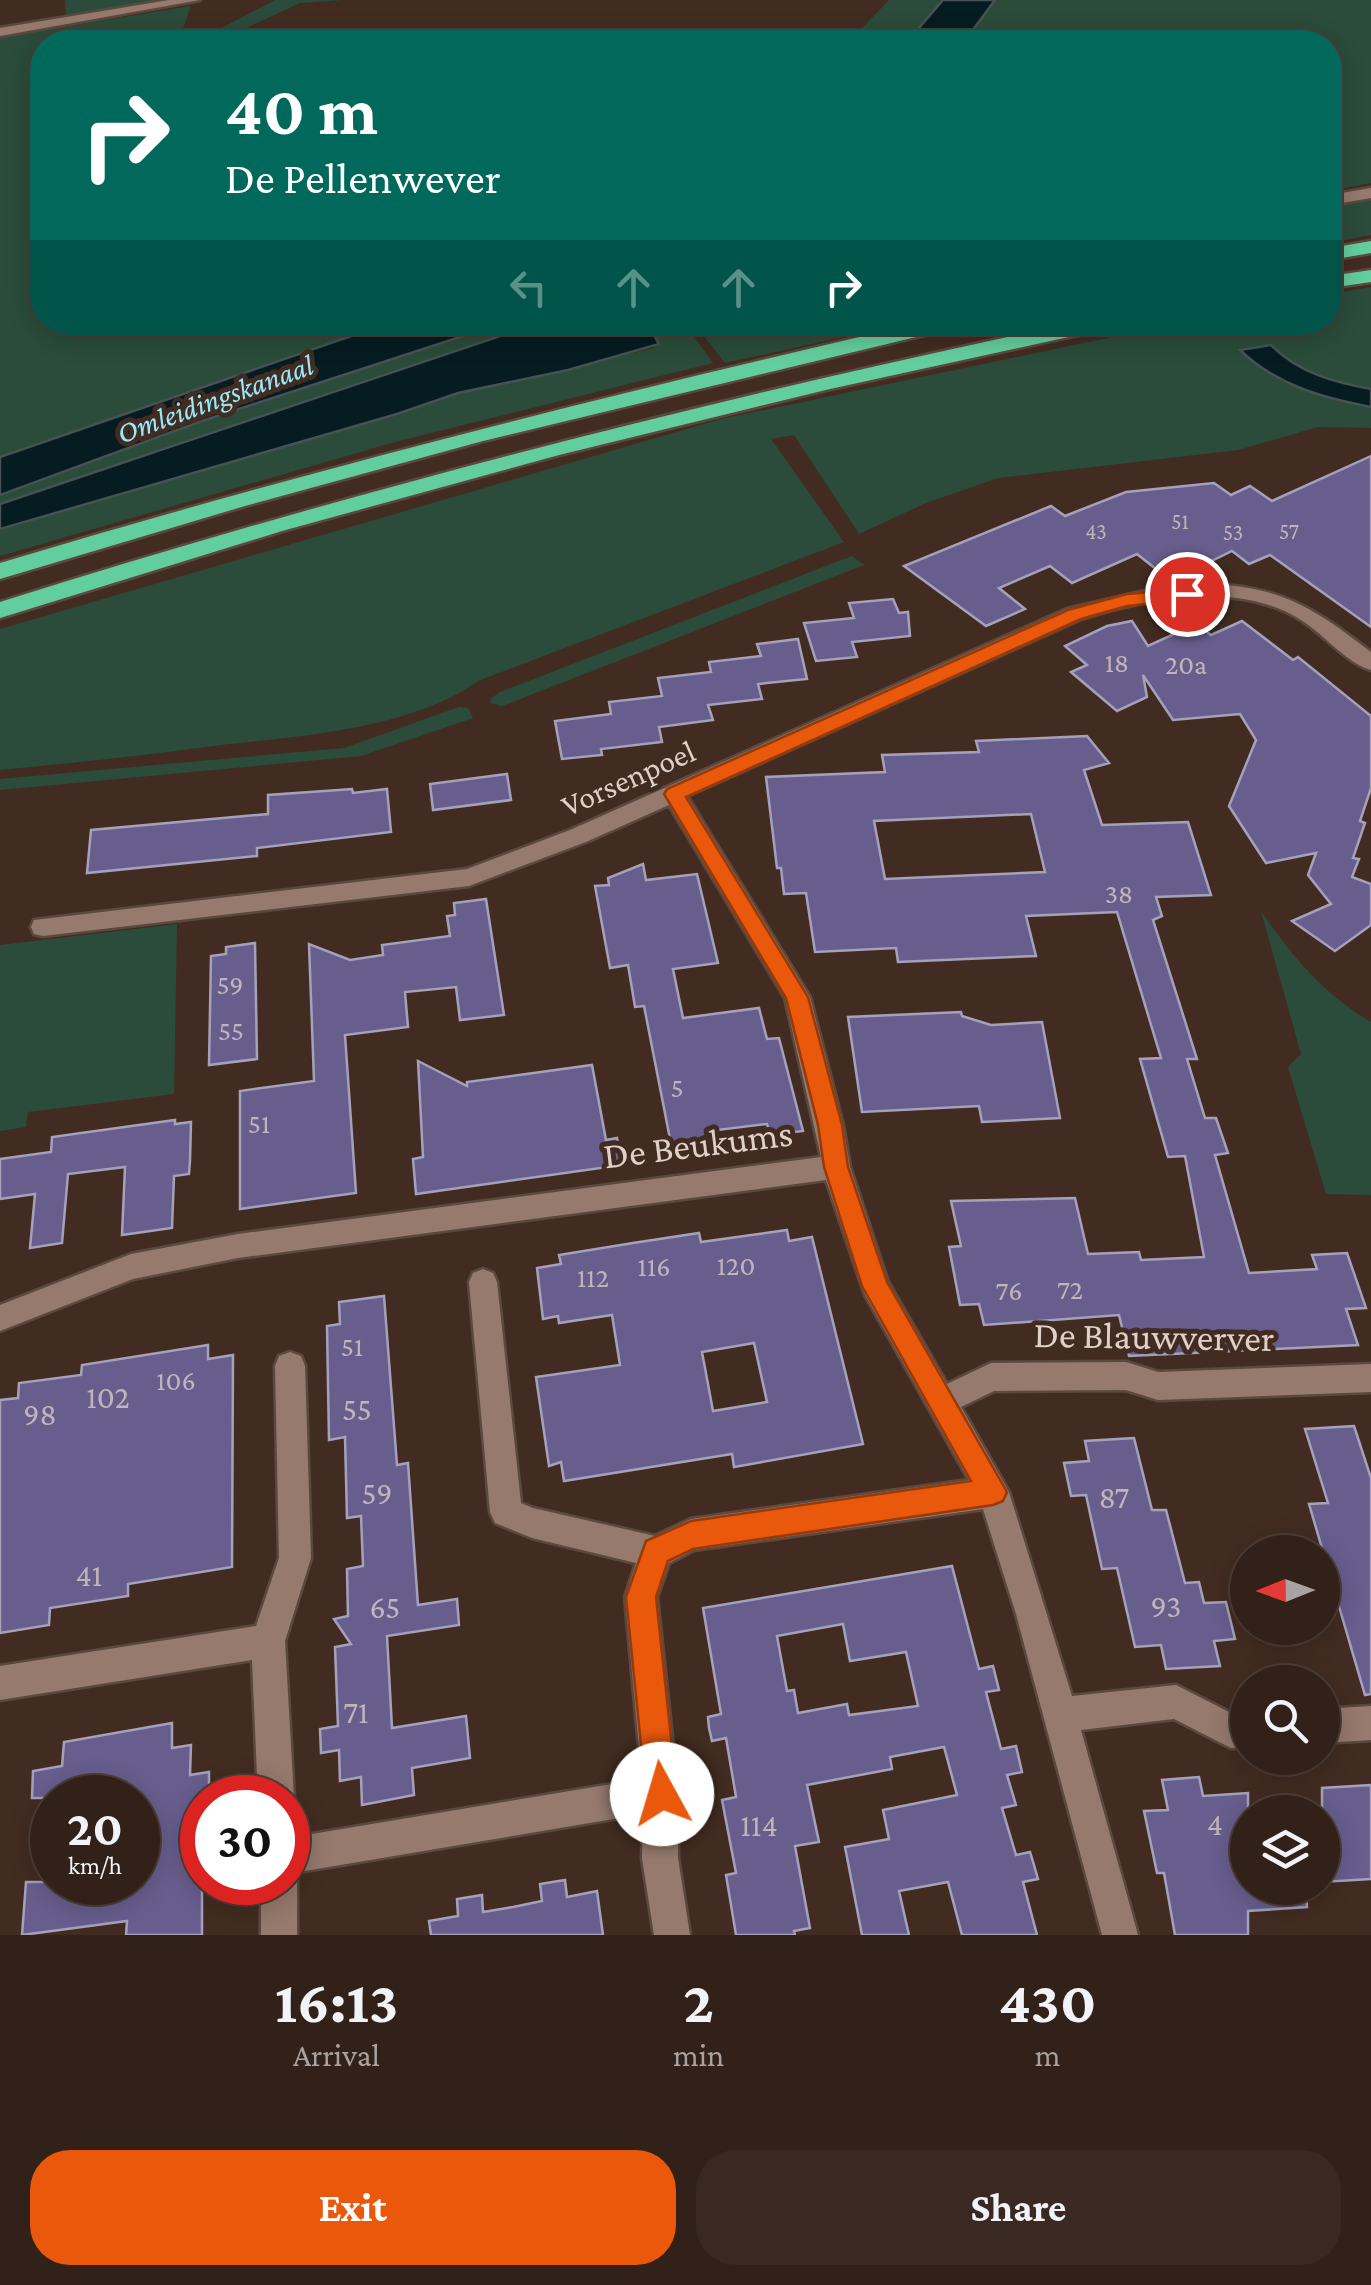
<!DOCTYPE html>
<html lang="en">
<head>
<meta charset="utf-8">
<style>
  body { margin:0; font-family:"Crimson Pro",serif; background:#3a2922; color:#f1f3f6; height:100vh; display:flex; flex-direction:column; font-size:38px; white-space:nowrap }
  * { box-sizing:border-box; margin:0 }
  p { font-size:32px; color:#a8a3a2 }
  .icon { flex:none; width:55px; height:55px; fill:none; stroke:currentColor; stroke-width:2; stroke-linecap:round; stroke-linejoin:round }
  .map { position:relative; height:1935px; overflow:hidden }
  .side { display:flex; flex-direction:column; background:#322119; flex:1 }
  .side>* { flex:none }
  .banner { position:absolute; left:30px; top:30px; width:1312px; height:305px; border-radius:40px; box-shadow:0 5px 25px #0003,0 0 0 2px #4d3e38; background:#00695c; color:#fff; overflow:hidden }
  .needle { width:65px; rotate:269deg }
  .controls { position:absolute; left:1230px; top:1535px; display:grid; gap:20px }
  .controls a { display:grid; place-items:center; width:110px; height:110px; border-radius:50%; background:#322119; box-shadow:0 5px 25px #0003,0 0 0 2px #4d3e38; font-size:50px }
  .speed { position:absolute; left:30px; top:1775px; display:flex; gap:20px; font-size:50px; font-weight:700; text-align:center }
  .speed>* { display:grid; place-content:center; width:130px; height:130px; border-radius:50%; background:#322119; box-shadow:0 5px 25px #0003,0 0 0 2px #4d3e38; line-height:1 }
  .speed small { font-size:25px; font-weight:400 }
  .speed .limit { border:15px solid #d22; background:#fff; color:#111 }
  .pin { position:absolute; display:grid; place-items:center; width:85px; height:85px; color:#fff; margin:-42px; border:5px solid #fff; border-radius:50%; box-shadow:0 2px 10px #0007 }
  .me { position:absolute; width:110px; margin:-55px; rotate:354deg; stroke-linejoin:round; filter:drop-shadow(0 0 8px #0008) }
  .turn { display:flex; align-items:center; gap:35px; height:210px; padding:0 30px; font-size:45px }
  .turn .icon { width:130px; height:130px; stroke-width:2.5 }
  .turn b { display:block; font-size:70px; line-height:85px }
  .lanes { display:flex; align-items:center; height:95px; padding:0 30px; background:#0003; justify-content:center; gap:50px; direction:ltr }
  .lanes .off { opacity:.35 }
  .eta { display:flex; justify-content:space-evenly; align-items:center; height:170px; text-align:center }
  .eta b { font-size:60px; font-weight:700; line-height:70px }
  .cta { display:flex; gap:20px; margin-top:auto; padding:20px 30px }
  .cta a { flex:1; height:115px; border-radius:40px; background:#ea580c; color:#fff; font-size:40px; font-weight:700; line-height:115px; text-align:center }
  .cta a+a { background:#3a2922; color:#f1f3f6 }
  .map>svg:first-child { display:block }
  .green { fill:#2b4c3a }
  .water { fill:#051c21; stroke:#465253; stroke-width:2.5 }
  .building { fill:#685e8e; stroke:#a5a1bb; stroke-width:2.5; fill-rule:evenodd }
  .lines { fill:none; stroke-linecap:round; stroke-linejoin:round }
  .minor-casing { stroke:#5b493f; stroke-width:5 }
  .motorway-casing { stroke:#5b493f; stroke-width:5 }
  .minor { fill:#957a6d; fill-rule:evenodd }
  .motorway { fill:#63ce9d; fill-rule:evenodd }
  .route { fill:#ea580c; stroke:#983908; stroke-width:2.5 }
  .labels { text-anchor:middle; stroke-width:10; stroke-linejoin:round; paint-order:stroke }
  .far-number-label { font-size:22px; fill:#c1b4ba }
  .number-label { font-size:28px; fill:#c1b4ba }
  .far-water-label { font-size:30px; font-style:italic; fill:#96e9fe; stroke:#422c21 }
  .street-label { font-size:32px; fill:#dfd0c9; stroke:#422c21 }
  .near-number-label { font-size:32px; fill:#c1b4ba }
  .near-street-label { font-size:38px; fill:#dfd0c9; stroke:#422c21 }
</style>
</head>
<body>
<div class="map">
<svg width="1371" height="1935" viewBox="0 0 1371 1935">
  <rect width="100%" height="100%" fill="#422c21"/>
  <g class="green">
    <path d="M65,0H175L66,17Z"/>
    <path d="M275,0H343L300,3L223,39L208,35Z"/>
    <path d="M889,0H943L907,42H849Z"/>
    <path d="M995,0H1371V183L1330,191V42H964Z"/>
    <path d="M191,6L178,42H42V322L389,323L0,457V37Z"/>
    <path d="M1371,196V235L1330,243V204Z"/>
    <path d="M1371,287V389C1333,382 1299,373 1271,345L1242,350C1279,385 1322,397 1371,407V428L1318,427L1238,450L998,478L926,503L859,534L794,435L771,439L844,542L478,681C412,729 300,736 221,745C147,755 74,763 0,770V629L721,419L1179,323L1330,322V294Z"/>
    <path d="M702,322H908V323L725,363L704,336Z"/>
    <path d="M503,323H539L0,504V495L199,422Z"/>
    <path d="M640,323H684L713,363L395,442L0,556V529L397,414L458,393L655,348L645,325Z"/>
    <path d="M852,556L864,565L502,706L491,703L490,699L500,692Z"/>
    <path d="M459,707L468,708L473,718L361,756L0,790V779L344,748Z"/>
    <path d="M1261,911C1292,956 1323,994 1371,1022V1195L1326,1194L1288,1067L1301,1054Z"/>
    <path d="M177,924L174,1094L28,1112L26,1127L0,1131V945Z"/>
  </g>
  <g class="water">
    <path d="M943,0H995L964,42H907Z"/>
    <path d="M389,323H503L199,422L0,495V457Z"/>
    <path d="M539,323H640L651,330L659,344L568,370L458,393L397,414L0,529V504Z"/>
    <path d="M1271,345C1299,373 1333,382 1371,389V407C1323,398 1276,385 1240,350Z"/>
  </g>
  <g class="building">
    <path d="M1371,456V627L1270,555L1249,564L1232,551L1171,581L1137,554L1072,583L1050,566L999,588L1025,609L986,626L904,566L1051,506L1065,516L1126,492L1214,483L1231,495L1250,486L1272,501Z"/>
    <path d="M893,599L899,613L908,612L910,636L852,642L857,657L816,661L804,623L854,618L849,603Z"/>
    <path d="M1132,621L1148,646L1196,624L1211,635L1242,621L1293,660L1298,657L1371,716V788L1360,821L1365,823L1353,858L1359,859L1352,877L1371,884V925L1335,951L1292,921L1331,904L1308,875L1316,853L1266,863L1229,806L1256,740L1240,714L1173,720L1143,675L1147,697L1117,711L1071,672L1087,665L1065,646L1107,626Z"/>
    <path d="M798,639L807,679L758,684L762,699L708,705L713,720L659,727L662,742L601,749L602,755L562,759L555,721L611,714L609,702L662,696L658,678L711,672L709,662L761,656L757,644Z"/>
    <path d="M1087,736L1109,763L1084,770L1102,825L1188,822L1211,895L1156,897L1162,916L1153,920L1197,1059H1187L1205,1118H1216L1228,1153L1215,1155L1249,1273L1317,1269L1312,1255L1347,1253L1366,1308L1346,1309L1358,1345L1129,1356L1119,1315L984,1325L979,1304L960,1305L949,1247L961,1246L951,1201L1075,1198L1088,1254L1139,1252L1141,1260L1204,1257L1185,1156L1168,1157L1140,1059L1161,1058L1117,912L1026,916L1036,956L898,962L896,948L815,952L806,893L784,894L781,868H777L766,777L885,772L882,755L979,752L976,741ZM1031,814L1045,872L885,879L874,821Z"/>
    <path d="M507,774L511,800L433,810L430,784Z"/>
    <path d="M352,789L353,793L387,789L391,832L257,848V856L87,873L91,830L268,814V795Z"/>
    <path d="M643,864L646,880L697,874L718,963L673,969L683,1018L759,1008L767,1039L779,1038L803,1131L770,1135L767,1124L717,1130L720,1142L672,1149L644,1006L635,1007L628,965L610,968L595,886L609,885L608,878Z"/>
    <path d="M486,899L504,1015L460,1020L456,987L405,992L408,1027L345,1035L356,1193L240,1209V1091L314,1081L309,944L350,960L383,955L382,945L450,936L447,916L455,915L454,903Z"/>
    <path d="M255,943L257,1059L209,1065L211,956L226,954V947Z"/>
    <path d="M961,1012L962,1016L991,1025L1042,1022L1060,1118L982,1122L979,1106L862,1112L848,1017Z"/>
    <path d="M418,1061L467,1086V1082L592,1065L606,1140L617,1138L622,1165L416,1194L413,1159L423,1157Z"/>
    <path d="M175,1120V1124L191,1122L190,1161L189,1174L174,1176L172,1228L122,1235L125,1167L68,1174L62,1243L30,1248L35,1194L0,1199V1159L51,1152L52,1137Z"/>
    <path d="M787,1230L789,1241L812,1237L863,1444L734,1467L732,1454L564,1481L561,1462L549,1466L536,1377L620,1365L612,1315L559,1323L558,1316L543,1319L537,1268L561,1264L559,1255L633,1243L699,1233L701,1242ZM754,1343L767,1402L713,1411L702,1352Z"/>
    <path d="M384,1296L397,1465L408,1463L418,1605L457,1599L459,1625L387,1636L392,1728L466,1716L470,1758L412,1768L414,1795L362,1805L361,1777L340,1781L339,1750L321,1753L320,1729L338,1726L335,1647L351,1644L334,1619L348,1616L347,1569L363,1566L361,1516L347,1518L345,1437L329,1440L327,1326L340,1324L339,1302Z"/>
    <path d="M208,1345V1359L233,1355L232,1567L128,1584V1596L50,1608L49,1625L0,1633V1400L18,1398L19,1383L81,1375L82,1365Z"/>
    <path d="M1354,1426L1371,1478V1694L1365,1695L1309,1504L1328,1503L1305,1429Z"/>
    <path d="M1134,1438L1152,1510H1166L1185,1583L1199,1582L1204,1603L1226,1602L1235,1639L1214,1641L1220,1666L1166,1669L1161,1645L1135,1647L1117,1568L1102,1569L1086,1495L1071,1496L1064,1463L1089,1461L1085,1441Z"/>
    <path d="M952,1566L979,1669L993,1666L999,1690L986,1692L1001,1749L1016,1746L1022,1772L1007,1775L1016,1805L1002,1808L1016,1855L1030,1852L1034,1865L1038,1879L1023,1882L1037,1935H962L948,1882L899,1891L909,1935H862L845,1847L889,1839L883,1810L957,1795L944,1747L890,1757L892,1769L807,1785L819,1842L795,1846L810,1928L794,1931L795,1935H736L726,1875L736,1873L722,1800L736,1797L726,1738L712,1741L709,1728L708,1717L721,1714L703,1608ZM843,1624L850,1661L906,1652L918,1706L849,1715L847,1704L798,1713L794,1690L787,1691L777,1636Z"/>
    <path d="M172,1723V1748L191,1745L190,1775L209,1772V1797L202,1798V1935H126L127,1921L22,1935L26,1882H71L70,1896L138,1882V1798H32L33,1771L62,1766L64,1742Z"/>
    <path d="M1199,1777L1203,1796L1248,1793V1888H1306L1307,1907L1248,1911V1935H1175L1164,1873H1157L1144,1811L1168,1810L1162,1780Z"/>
    <path d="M1371,1785V1879L1322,1882V1788Z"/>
    <path d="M565,1880L567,1897L597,1891L603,1935H431L429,1921L458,1916L457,1899L482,1895L483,1912L513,1907L542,1901L540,1884Z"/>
  </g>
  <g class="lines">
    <g class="minor-casing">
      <g id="minor">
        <path d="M169,0H200L0,36V28Z"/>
        <path d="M1371,188V198L1330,205V195Z"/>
        <path d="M1206,584C1281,586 1314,608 1371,652V670C1346,663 1324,634 1301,620C1238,580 1149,598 1081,619L687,796L810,997L843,1125L850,1167L888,1282L947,1384L991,1363L1126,1362L1158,1372L1371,1364V1392L1158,1400L1126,1390L994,1391L961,1407L1009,1492L1072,1696L1176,1685L1233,1714L1248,1713V1747L1231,1748L1174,1719L1081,1730L1138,1935H1102L1016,1614L983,1509L694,1550L669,1563L657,1597L678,1793V1858L690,1935H654L642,1858L643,1814L293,1873L297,1882V1935H261V1882H288V1838L642,1779L625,1597L636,1563L532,1538L495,1523L490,1512L469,1282L473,1273L483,1269L493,1273L497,1282L521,1503L533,1508L655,1536L691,1519L969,1480L865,1295L826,1180L238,1258L133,1279L0,1331V1305L131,1254L238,1234L821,1157L785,998L669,805L586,842L469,886L43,936L34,934L31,927L34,920L467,869L570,830L1067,609L1149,590Z"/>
        <path d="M290,1352L301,1356L305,1366L311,1558L285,1641L294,1798L288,1811V1798H258L252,1660L0,1700V1666L256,1626L279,1558L275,1366L279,1356Z"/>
        <path d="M1371,1706V1740L1322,1743V1709Z"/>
      </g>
    </g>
    <g class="motorway-casing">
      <g id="motorway">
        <path d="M1371,241V253L1330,260V248Z"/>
        <path d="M1371,270V282L1330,288V276Z"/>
        <path d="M925,322H965L962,326L483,441L245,506L0,579V563C306,471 614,393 925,322Z"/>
        <path d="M1078,322H1120L1110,328L830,389L559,455L282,531L0,618V602C355,490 714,398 1078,322Z"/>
      </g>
    </g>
    <use href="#minor" class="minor"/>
    <use href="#motorway" class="motorway"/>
  </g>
  <path class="route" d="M1187,589L1194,590V599L1127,606L1081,619L686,797L808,997L842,1125L848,1167L887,1282L1007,1492L1003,1501L993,1505L693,1549L668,1561L656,1597L677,1794L673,1805L662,1809L650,1805L646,1794L626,1597L646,1541L691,1521L971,1481L862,1286L824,1167L818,1125L786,998L664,794L667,789L1068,610L1127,594Z"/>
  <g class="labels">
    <g class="far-number-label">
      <text x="1180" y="529">51</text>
      <text x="1096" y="539">43</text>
      <text x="1289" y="539">57</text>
      <text x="1233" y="540">53</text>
    </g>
    <g class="number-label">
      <text x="1117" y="672">18</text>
      <text x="1186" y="674">20a</text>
      <text x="1119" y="903">38</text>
      <text x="230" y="994">59</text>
      <text x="231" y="1040">55</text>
      <text x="677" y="1097">5</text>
      <text x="259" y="1133">51</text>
      <text x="736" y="1275">120</text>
      <text x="654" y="1276">116</text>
      <text x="593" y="1287">112</text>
      <text x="1070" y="1299">72</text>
      <text x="1009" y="1300">76</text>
      <text x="352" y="1356">51</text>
      <text x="176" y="1390">106</text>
    </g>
    <g class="far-water-label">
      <text transform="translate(215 399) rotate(-20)" y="10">Omleidingskanaal</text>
    </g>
    <g class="street-label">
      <text transform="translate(628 778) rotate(-24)" y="11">Vorsenpoel</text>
    </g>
    <g class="near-number-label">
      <text x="108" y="1408">102</text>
      <text x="357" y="1420">55</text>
      <text x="40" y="1425">98</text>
      <text x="377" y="1504">59</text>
      <text x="1114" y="1508">87</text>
      <text x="89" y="1586">41</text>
      <text x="1166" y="1617">93</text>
      <text x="385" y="1618">65</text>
      <text x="356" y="1723">71</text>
      <text x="1215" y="1835">4</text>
      <text x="759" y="1836">114</text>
    </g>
    <g class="near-street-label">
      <text transform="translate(698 1144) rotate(-7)" y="13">De Beukums</text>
      <text transform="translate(1154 1336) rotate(1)" y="13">De Blauwverver</text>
    </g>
  </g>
</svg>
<div class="controls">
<a><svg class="needle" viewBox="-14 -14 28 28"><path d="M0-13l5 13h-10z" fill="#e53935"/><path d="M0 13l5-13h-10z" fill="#a8a3a2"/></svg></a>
<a><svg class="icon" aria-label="search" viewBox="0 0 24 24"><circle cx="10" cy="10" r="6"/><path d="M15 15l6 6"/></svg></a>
<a><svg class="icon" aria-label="layers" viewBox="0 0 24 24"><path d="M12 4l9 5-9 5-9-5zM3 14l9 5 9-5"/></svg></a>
</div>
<div class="speed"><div>20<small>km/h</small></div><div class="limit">30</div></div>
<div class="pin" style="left:1187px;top:594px;background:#d93025"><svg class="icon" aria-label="arrive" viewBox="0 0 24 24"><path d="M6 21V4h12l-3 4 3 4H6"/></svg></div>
<svg class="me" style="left:662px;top:1794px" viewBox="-20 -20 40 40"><circle r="19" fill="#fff"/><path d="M0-13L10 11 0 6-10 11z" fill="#ea580c"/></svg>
<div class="banner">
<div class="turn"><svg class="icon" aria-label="right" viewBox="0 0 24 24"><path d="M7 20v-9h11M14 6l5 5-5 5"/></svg><div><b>40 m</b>De Pellenwever</div></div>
<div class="lanes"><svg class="icon off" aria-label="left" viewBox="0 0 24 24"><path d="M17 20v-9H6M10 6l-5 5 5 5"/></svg><svg class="icon off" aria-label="ahead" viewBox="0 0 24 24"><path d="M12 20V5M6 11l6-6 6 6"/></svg><svg class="icon off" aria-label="ahead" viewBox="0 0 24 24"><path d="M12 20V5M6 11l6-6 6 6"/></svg><svg class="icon" aria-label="right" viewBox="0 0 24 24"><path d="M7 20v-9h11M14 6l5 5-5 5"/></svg></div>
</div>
</div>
<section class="side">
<div class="eta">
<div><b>16:13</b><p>Arrival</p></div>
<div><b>2</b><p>min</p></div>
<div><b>430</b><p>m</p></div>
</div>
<div class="cta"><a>Exit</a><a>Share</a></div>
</section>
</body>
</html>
